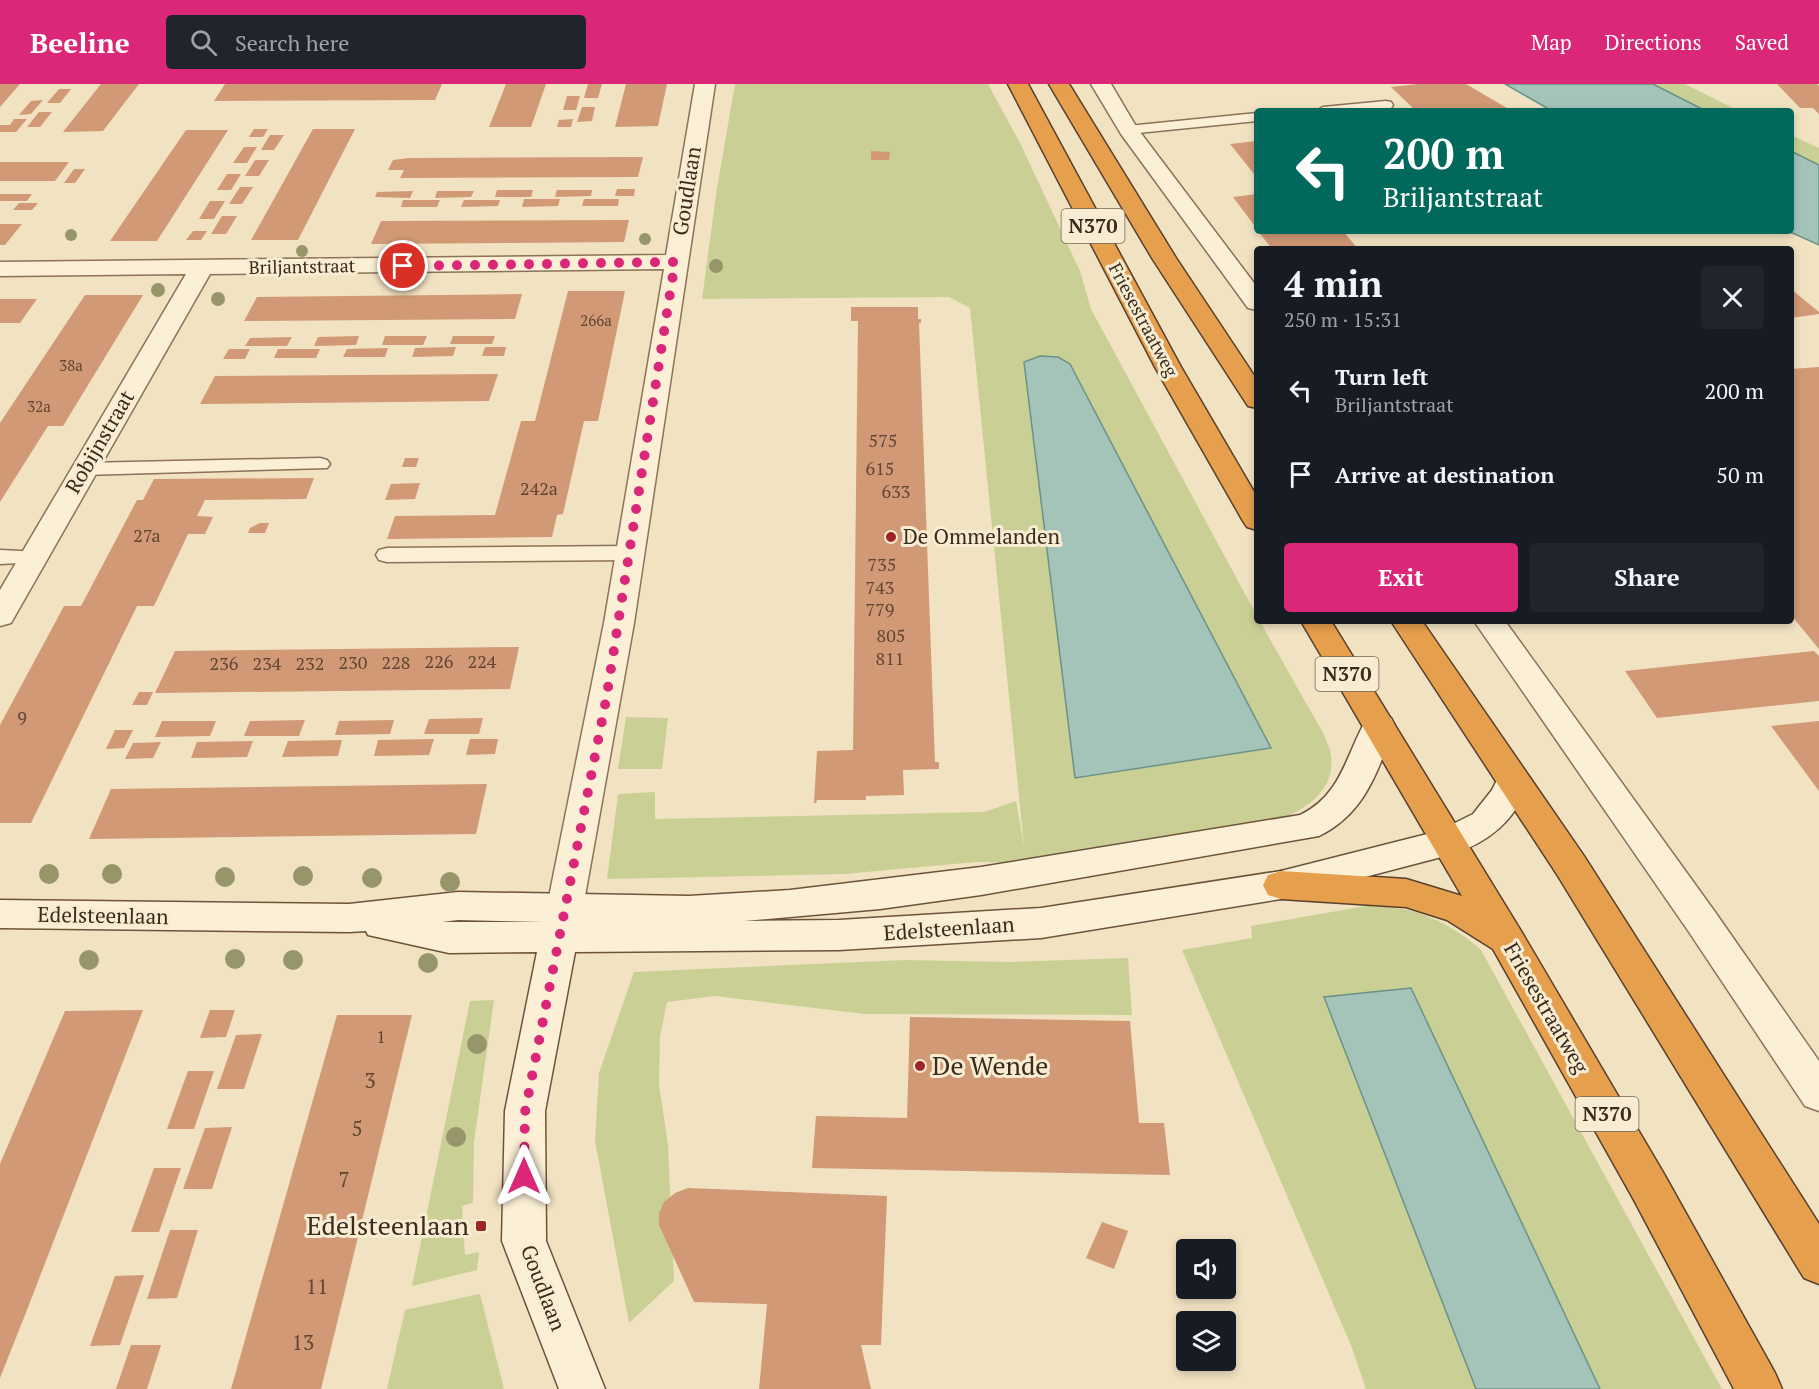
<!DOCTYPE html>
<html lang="en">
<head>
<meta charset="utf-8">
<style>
  body { margin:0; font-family:"PT Serif",serif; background:#20242c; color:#f1f3f6; height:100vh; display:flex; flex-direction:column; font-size:22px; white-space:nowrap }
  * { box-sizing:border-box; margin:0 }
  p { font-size:20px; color:#9ea1a6 }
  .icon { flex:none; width:33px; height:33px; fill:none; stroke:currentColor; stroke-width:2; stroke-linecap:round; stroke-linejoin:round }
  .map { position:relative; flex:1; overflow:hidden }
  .sheet { position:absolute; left:1254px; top:162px; width:540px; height:378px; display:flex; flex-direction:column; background:#171b24; border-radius:6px; box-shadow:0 3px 9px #0003 }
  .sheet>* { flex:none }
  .hud { position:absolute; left:1254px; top:24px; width:540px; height:126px; border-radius:6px; box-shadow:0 3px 9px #0003; background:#00695c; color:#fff; overflow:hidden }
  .controls { position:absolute; left:1176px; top:1155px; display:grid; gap:12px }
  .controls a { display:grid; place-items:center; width:60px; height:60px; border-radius:6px; background:#171b24; box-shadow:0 3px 9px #0003; font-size:30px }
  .pin { position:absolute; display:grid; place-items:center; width:51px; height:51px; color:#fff; margin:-26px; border:3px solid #fff; border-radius:50%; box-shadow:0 2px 6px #0007 }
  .me { position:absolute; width:66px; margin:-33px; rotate:0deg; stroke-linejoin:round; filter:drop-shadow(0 0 4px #0008) }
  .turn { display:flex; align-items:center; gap:21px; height:126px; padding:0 30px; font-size:27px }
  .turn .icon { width:78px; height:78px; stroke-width:2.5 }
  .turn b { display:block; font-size:42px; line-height:51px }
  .round { display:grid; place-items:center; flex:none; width:63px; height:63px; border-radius:6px; background:#20242c }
  .headline { display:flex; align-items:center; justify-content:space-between; height:102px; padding:0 30px }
  h1 { font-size:36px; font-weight:700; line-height:45px }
  .action { display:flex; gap:12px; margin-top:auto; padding:12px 30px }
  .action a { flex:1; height:69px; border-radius:6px; background:#db2777; color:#fff; font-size:24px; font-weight:700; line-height:69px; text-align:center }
  .action a+a { background:#20242c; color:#f1f3f6 }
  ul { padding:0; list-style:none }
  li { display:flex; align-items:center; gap:18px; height:84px; padding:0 30px }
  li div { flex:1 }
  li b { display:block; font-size:22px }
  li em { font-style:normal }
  header { display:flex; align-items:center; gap:36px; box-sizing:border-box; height:84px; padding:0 30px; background:#db2777; color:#fff }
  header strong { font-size:28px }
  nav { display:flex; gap:33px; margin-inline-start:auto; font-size:21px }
  .search { width:420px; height:54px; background:#20242c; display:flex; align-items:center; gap:15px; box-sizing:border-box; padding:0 21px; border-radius:6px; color:#9ea1a6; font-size:22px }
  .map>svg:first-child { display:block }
  .green { fill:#cad095 }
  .water { fill:#a4c3b9; stroke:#6b9287; stroke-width:1.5 }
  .building { fill:#d19975 }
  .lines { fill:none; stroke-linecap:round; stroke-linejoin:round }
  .lane-casing { stroke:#8c7258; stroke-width:3 }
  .street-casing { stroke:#8c7258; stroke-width:3 }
  .secondary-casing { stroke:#6e533b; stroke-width:3 }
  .highway-casing { stroke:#59402c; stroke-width:3 }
  .lane { fill:#fbefd6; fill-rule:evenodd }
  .street { fill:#fbefd6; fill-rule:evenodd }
  .secondary { fill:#fbefd6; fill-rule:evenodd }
  .highway { fill:#e69f4d; fill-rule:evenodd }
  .tree { fill:#96966a }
  .route { stroke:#db2777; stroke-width:10; stroke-dasharray:0 18 }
  .poi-dot { fill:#9f2427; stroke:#f8ecd2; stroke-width:2 }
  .labels { text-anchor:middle; stroke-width:6; stroke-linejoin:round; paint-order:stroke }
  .far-number-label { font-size:15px; fill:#604633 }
  .far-street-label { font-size:18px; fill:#3b2b1d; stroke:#f8ecd2 }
  .number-label { font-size:18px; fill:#604633 }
  .shield { fill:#f8ecd2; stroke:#746553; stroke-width:1.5 }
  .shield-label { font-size:20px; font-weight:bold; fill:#3b2b1d }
  .street-label { font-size:21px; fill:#3b2b1d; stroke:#f8ecd2 }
  .poi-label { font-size:21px; fill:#3b2b1d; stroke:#f8ecd2; text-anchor:start }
  .near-number-label { font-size:21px; fill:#604633 }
  .near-poi-label { font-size:26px; fill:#3b2b1d; stroke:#f8ecd2; text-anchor:start }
</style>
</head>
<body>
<header>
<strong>Beeline</strong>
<div class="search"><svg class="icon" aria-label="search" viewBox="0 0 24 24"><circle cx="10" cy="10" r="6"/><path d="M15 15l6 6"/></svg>Search here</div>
<nav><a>Map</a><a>Directions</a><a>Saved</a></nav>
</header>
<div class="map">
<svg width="1819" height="1305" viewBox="0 0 1819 1305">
  <rect width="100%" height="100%" fill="#f1e2c2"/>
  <g class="green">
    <path d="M735,0H988L1021,61L1080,187L1091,225L1257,532V537H1260C1274,563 1289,588 1303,614C1312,630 1323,646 1329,663C1341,702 1308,726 1276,736L1026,779L976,778L844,790L607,795L618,710L655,708V735L984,728L1016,717L1024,762L970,224L949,213L702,215L717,104Z"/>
    <path d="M1653,0H1685L1739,27H1706Z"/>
    <path d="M1791,51L1819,64V81L1791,67Z"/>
    <path d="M626,633L668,634L662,685H618Z"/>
    <path d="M1366,822C1410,821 1448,836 1481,866L1722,1305H1600L1411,904L1324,914L1476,1305H1366L1352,1264L1182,866L1252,854L1251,842Z"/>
    <path d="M1128,874L1132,931L865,930L715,912L667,918L660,952L659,1001L668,1061L674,1197L629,1239L595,1057L599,989L634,888L905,876L1011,878Z"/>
    <path d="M494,916L474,1058L473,1119L462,1122L465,1171L479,1168L477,1186L412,1202L470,917Z"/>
    <path d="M480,1210L504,1305H387L405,1226Z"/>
  </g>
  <g class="water">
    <path d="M1505,0H1653L1706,27H1552Z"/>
    <path d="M1791,67L1819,81V161L1788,147H1791Z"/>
    <path d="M1040,272L1058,273L1070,280L1271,664L1075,694L1024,278Z"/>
    <path d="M1411,904L1600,1305H1476L1324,913Z"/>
  </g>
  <g class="building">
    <path d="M0,0H20L0,23Z"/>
    <path d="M101,0H139L103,47L63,48Z"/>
    <path d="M225,0H442L435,16L214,17Z"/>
    <path d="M506,0H546L531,43H489Z"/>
    <path d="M588,0H602L598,14H584Z"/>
    <path d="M626,0H667L658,42L615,43Z"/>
    <path d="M1418,0H1466L1512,27H1416L1391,3Z"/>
    <path d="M1777,0H1817L1819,2V30L1813,24H1800Z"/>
    <path d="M59,5H71L60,19H47Z"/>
    <path d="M567,12H580L576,26H563Z"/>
    <path d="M43,16L31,30L19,31L31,17Z"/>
    <path d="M582,23H595L592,37L577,38Z"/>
    <path d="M39,28H52L40,43H27Z"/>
    <path d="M14,35H27L16,48H0V41H10Z"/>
    <path d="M573,35L571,43H557L559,36Z"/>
    <path d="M254,45H268L263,53H249Z"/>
    <path d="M313,45H355L298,156H251Z"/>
    <path d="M186,46H228L157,157H110Z"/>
    <path d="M270,51H284L274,66H261Z"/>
    <path d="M1257,57V90H1254L1230,60Z"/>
    <path d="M244,63H257L247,79H233Z"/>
    <path d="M871,67L890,68L889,76H871Z"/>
    <path d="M643,73L638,93L400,94L404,86H388L393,76L409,74Z"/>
    <path d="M255,76H269L259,92H245Z"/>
    <path d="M0,78H69L55,97H0Z"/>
    <path d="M74,85H85L75,99H64Z"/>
    <path d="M227,90H241L231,106H217Z"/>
    <path d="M240,103H253L242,120H229Z"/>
    <path d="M617,105H635L634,112H615Z"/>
    <path d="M497,106H533L531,113H495Z"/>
    <path d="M557,106H592L591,112L555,113Z"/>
    <path d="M413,107L410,114L375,113L377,108Z"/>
    <path d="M437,107H474L471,113L435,114Z"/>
    <path d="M0,110H32L27,117H0Z"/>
    <path d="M1257,110V145L1233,113Z"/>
    <path d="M524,115H560L558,122L522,123Z"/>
    <path d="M584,115H619L618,122H582Z"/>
    <path d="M403,116H440L437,123H401Z"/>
    <path d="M464,116H500L498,122L461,123Z"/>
    <path d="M210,117H225L214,135H199Z"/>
    <path d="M19,119H38L32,126H13Z"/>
    <path d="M222,132H237L226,150H211Z"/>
    <path d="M629,136L624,158L371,160L381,137Z"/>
    <path d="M0,140H22L5,161H0Z"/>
    <path d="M193,147H207L201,156H186Z"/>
    <path d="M1258,147H1343L1358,165H1272Z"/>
    <path d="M1791,205L1819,228V230L1791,234Z"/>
    <path d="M568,207H625L598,337H584L563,430L557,431L552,453L387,455L395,432L495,431L521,337H535Z"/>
    <path d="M522,210L515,235L244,237L257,213Z"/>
    <path d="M85,211H143L63,342H48L0,418V339Z"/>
    <path d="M0,215H37L20,239H0Z"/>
    <path d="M851,223H918V235H921V239H919L935,678H939V685L903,686L904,711L866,712V716H817L816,719H814L817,667L853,666L858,237H851Z"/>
    <path d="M359,252L356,261L314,262L318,253Z"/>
    <path d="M385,252H427L423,261H382Z"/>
    <path d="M453,252H495L492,260H450Z"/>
    <path d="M292,253L287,262H245L250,254Z"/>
    <path d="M456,263L453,272L412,273L415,264Z"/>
    <path d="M485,263H506L504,272H482Z"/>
    <path d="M388,264L385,273H343L347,265Z"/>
    <path d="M229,265H250L245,275H223Z"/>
    <path d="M278,265H320L316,274H274Z"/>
    <path d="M1819,283V565L1791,531V285Z"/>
    <path d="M498,290L489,317L200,320L215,292Z"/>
    <path d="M405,374H419L416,383H402Z"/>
    <path d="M314,394L306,415L205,416L197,432L213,433L205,450H188L154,522H137L31,739H0V641L64,522H81L137,416H143L154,395Z"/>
    <path d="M420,399L415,415L385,416L391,400Z"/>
    <path d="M260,439H269L265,449H248L250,444Z"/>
    <path d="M519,563L510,605L155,609L175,567Z"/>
    <path d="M1814,567L1819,572V617L1704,629L1657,634L1625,587Z"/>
    <path d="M139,608H153L147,621H132Z"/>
    <path d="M483,634L479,650H424L429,635Z"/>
    <path d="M305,636L299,652H244L250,637Z"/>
    <path d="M394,636L390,650L335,651L339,637Z"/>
    <path d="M162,637H216L210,652L155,653Z"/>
    <path d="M1819,637V707L1771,642Z"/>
    <path d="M115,646H133L124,664L106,665Z"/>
    <path d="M434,655L429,671L374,672L378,656Z"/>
    <path d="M470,655H498L495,670L466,671Z"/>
    <path d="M342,656L338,672L282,673L288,657Z"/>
    <path d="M253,657L247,673L191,674L197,658Z"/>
    <path d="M161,658L153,674L125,675L133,659Z"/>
    <path d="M487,700L476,750L89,755L111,705Z"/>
    <path d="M143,926L25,1231L0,1294V1080L65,927Z"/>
    <path d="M210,926H235L226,953L200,954Z"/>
    <path d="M337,931H412L321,1305H231Z"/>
    <path d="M910,933L1130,937L1139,1039H1164L1170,1091L812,1084L816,1032L907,1034Z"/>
    <path d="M262,950L244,1005H217L236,951Z"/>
    <path d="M188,987H214L194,1045H167Z"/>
    <path d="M232,1043L212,1105H183L205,1044Z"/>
    <path d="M154,1084H181L159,1148H131Z"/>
    <path d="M688,1104L887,1112L881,1261H861L871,1305H759L767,1220L694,1218L659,1141V1129L664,1118L675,1109Z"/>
    <path d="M1102,1138L1128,1147L1114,1185L1086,1174Z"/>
    <path d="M170,1146H198L177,1214L147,1215Z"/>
    <path d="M144,1191L120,1261L90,1262L115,1192Z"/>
    <path d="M131,1261H161L147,1305H116Z"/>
  </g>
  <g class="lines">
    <g class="lane-casing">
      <g id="lane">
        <path d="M1386,17L1391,18L1393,21L1391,24L1369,27H1316L1323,23Z"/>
        <path d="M1257,29V37L1128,50L1121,46L1128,42Z"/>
        <path d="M320,374L327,376L330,380L327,384L84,391L77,389L74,385L77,381L84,379Z"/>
        <path d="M630,462L638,464L641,469L638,474L630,476L387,478L379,476L376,471L379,466L387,464Z"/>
        <path d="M0,466L42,468L45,473L42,478L0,480Z"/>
      </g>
    </g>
    <g class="street-casing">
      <g id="street">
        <path d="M695,0H715L634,539L583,823L578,833L565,837L552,833L547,823L604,539L664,185L210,190L15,532L11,539L0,542V506L186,190L0,192V178L666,171Z"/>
        <path d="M1091,0H1111L1137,44L1257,203V226L1248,224L1121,50Z"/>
        <path d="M1474,537H1505L1715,828L1819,977V1027L1805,1022L1689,848Z"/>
      </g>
    </g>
    <g class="secondary-casing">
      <path id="secondary" d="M1379,630L1391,634L1395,642C1377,687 1366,729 1319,752L981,811L880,825L744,837L839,836L1041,824L1281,787L1439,747L1473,730L1492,706L1501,688L1513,685L1525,688L1530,697C1515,737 1489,759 1449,771L1281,815L1041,854L839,866L575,868L545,1027L546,1157L605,1305H559L502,1157L505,1027L537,868L449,869L368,851L366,847L349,848L0,844V816L349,820L458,808L689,812L790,806L981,783L1300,731C1342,711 1346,670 1367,634ZM458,836L544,838H442Z"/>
    </g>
    <g class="highway-casing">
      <g id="highway">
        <path d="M1008,0H1028L1181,283L1257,413V446L1247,443L1243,437L1155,283Z"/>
        <path d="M1049,0H1069L1176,174L1257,296V324L1248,322L1152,174Z"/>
        <path d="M1301,537H1331L1521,847L1664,1090L1775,1289L1782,1305H1734L1634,1116L1493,865L1447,836L1406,823L1281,815L1268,811L1263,801L1268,791L1281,787L1406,795L1462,812Z"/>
        <path d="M1391,537H1422L1584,772L1819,1140V1200L1804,1194L1558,792Z"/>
      </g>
    </g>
    <use href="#lane" class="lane"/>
    <use href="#street" class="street"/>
    <use href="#secondary" class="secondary"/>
    <use href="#highway" class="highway"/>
  </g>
  <g class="tree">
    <circle cx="71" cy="151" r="6"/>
    <circle cx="645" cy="155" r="6"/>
    <circle cx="302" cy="167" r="6"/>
    <circle cx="716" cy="182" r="7"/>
    <circle cx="158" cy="206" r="7"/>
    <circle cx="218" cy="215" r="7"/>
    <circle cx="49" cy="790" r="10"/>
    <circle cx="112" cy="790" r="10"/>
    <circle cx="303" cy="792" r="10"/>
    <circle cx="225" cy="793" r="10"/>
    <circle cx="372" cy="794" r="10"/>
    <circle cx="450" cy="798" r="10"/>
    <circle cx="235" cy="875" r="10"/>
    <circle cx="89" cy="876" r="10"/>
    <circle cx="293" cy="876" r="10"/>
    <circle cx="428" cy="879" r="10"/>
    <circle cx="477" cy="960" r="10"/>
    <circle cx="456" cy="1053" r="10"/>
  </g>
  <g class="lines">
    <path class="route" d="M403,182L675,178L606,616L525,1028L524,1092"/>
  </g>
  <g class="poi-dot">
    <circle cx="891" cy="453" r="6"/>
    <circle cx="920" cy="982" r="6"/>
    <rect x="475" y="1136" width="12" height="12" rx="3"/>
  </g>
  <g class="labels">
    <g class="far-number-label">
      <text x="596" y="242">266a</text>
      <text x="71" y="287">38a</text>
      <text x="39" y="328">32a</text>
    </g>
    <g class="far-street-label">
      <text transform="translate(302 183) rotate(-1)" y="6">Briljantstraat</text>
      <text transform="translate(1143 236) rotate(62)" y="6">Friesestraatweg</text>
    </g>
    <g class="number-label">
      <text x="883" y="363">575</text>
      <text x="880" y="391">615</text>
      <text x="539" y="411">242a</text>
      <text x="896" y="414">633</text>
      <text x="147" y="458">27a</text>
      <text x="882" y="487">735</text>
      <text x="880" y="510">743</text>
      <text x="880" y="532">779</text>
      <text x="891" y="558">805</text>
      <text x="890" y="581">811</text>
      <text x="439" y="584">226</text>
      <text x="482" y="584">224</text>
      <text x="353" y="585">230</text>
      <text x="396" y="585">228</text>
      <text x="224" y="586">236</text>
      <text x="267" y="586">234</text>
      <text x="310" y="586">232</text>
      <text x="22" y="640">9</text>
      <text x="381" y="959">1</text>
    </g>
    <g class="shield">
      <rect x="1061.5" y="125" width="63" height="34" rx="4.5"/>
      <rect x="1315.5" y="573" width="63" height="34" rx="4.5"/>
      <rect x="1575.5" y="1013" width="63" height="34" rx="4.5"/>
    </g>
    <g class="shield-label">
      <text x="1093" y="149">N370</text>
      <text x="1347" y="597">N370</text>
      <text x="1607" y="1037">N370</text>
    </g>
    <g class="street-label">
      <text transform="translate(687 107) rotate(-81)" y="7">Goudlaan</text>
      <text transform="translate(100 358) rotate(-60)" y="7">Robijnstraat</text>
      <text transform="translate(103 832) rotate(1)" y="7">Edelsteenlaan</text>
      <text transform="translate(949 845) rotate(-4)" y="7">Edelsteenlaan</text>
      <text transform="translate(1546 924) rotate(60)" y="7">Friesestraatweg</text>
      <text transform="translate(543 1204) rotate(69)" y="7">Goudlaan</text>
    </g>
    <g class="poi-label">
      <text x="903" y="460">De Ommelanden</text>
    </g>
    <g class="near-number-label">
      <text x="370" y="1004">3</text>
      <text x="357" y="1052">5</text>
      <text x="344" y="1103">7</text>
      <text x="317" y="1210">11</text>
      <text x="303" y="1266">13</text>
    </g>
    <g class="near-poi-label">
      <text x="932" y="991">De Wende</text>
      <text x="469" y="1151" text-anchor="end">Edelsteenlaan</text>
    </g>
  </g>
</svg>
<div class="controls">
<a><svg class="icon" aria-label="sound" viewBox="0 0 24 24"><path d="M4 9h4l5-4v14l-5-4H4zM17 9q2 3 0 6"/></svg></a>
<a><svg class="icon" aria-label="layers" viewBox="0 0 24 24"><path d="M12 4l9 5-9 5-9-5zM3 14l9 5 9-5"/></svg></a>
</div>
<div class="pin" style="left:403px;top:182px;background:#d93025"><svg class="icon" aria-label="arrive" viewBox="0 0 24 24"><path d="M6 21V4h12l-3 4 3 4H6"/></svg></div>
<svg class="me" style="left:524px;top:1092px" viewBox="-20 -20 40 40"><path d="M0-17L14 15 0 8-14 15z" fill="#db2777" stroke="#fff" stroke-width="4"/></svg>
<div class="hud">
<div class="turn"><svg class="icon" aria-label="left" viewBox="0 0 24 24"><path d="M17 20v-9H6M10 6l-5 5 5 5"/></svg><div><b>200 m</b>Briljantstraat</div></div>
</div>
<section class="sheet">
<div class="headline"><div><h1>4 min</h1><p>250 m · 15:31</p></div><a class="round"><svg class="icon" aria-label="close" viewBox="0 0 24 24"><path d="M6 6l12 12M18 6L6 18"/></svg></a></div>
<ul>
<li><svg class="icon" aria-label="left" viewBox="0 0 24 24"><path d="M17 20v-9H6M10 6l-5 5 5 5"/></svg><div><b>Turn left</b><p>Briljantstraat</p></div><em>200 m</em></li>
<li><svg class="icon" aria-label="arrive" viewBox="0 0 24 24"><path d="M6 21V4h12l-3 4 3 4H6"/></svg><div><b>Arrive at destination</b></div><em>50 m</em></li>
</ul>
<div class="action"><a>Exit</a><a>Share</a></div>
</section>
</div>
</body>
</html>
